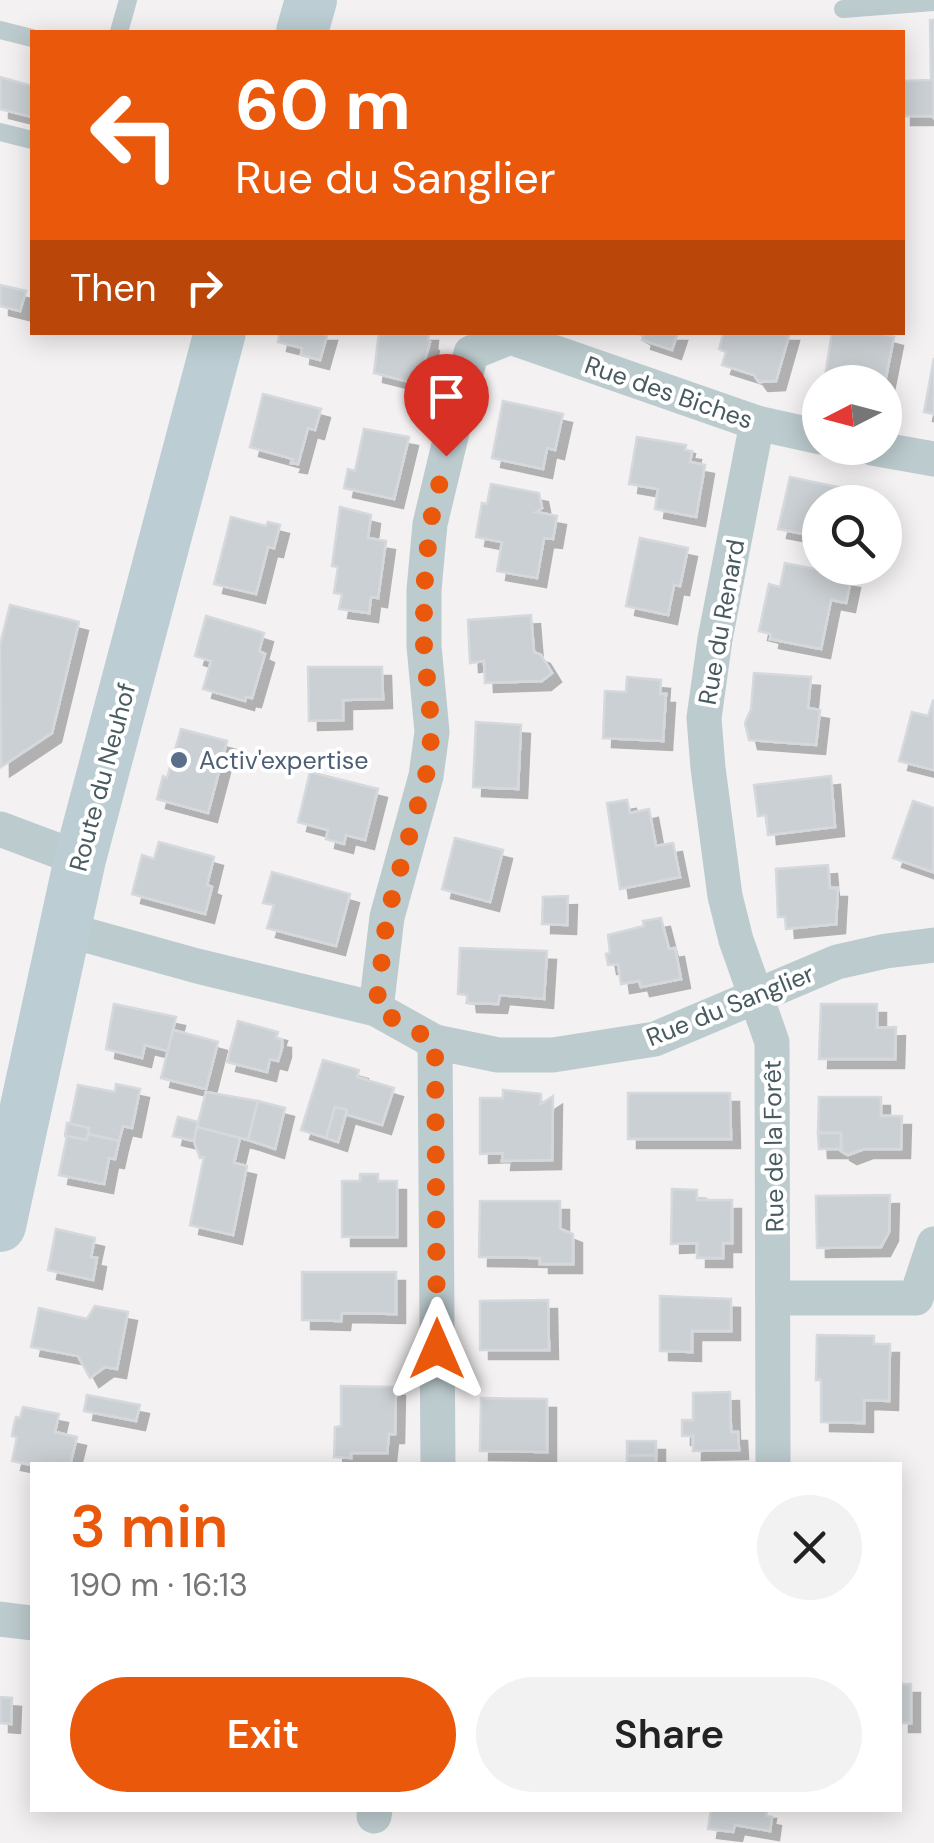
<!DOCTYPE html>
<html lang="en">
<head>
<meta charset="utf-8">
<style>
  body { margin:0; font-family:"DM Sans",sans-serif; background:#f2f2f2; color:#222; height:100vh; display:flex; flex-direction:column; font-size:38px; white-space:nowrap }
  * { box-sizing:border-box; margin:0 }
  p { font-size:32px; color:#767676 }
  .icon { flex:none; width:55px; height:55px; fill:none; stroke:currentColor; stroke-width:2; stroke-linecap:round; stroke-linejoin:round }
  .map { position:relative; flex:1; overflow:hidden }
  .details { position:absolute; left:30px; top:1462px; width:872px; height:350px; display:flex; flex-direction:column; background:#fff; border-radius:0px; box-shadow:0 5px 25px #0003 }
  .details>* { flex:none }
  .guide { position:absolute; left:30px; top:30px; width:875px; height:305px; border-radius:0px; box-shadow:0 5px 25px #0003; background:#ea580c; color:#fff; overflow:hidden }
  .needle { width:65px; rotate:264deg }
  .tools { position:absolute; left:802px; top:365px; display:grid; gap:20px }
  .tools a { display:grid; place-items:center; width:100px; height:100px; border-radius:50%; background:#fff; box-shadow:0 5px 25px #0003; font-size:50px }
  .pin { position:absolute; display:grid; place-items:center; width:85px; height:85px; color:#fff; margin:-102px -42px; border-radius:50% 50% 50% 0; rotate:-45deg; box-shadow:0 0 10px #0007 }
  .pin .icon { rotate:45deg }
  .me { position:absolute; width:110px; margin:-55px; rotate:0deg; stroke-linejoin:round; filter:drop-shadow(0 0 8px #0008) }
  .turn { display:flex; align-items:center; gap:35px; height:210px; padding:0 40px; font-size:45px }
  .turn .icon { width:130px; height:130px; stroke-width:2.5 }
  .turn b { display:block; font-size:70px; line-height:85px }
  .then { display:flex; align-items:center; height:95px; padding:0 40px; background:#0003; gap:20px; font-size:38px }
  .round { display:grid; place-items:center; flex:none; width:105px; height:105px; border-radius:52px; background:#f2f2f2 }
  .summary { display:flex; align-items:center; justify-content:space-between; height:170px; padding:0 40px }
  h1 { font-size:60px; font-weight:600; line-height:75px; color:#ea580c }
  .button { display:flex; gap:20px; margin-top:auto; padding:20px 40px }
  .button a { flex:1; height:115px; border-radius:60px; background:#ea580c; color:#fff; font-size:40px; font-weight:600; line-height:115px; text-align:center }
  .button a+a { background:#f2f2f2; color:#222 }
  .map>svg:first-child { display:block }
  .building { fill:#cbd0d4; stroke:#d5d9dd; stroke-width:2.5; filter:url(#shadow) }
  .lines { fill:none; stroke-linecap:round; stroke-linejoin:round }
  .lane { stroke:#bccbce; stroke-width:18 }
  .street { stroke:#bccbce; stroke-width:35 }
  .secondary { stroke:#bcced3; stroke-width:52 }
  .route { stroke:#ea580c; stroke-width:18; stroke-dasharray:0 32.4 }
  .service-dot { fill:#5c6f8a; stroke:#fff; stroke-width:4 }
  .labels { text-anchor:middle; stroke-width:8; stroke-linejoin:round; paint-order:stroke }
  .street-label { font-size:25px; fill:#485b60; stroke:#fff }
  .service-label { font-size:25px; fill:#4e5e75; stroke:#fff; text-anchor:start }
</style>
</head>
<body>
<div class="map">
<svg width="934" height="1843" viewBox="0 0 934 1843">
  <defs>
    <filter id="shadow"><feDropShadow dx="9" dy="9" stdDeviation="0" flood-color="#0004"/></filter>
  </defs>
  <rect width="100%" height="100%" fill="#f3f1f2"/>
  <g class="building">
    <path d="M930,20H934V118L932,116H902V81L931,80Z"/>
    <path d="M0,77L32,86V117L0,109Z"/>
    <path d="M0,285L26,291L20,311L0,306Z"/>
    <path d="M280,332H328L320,360L301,355L302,348L278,342Z"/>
    <path d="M379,332H429L428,341L430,342L418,384L374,373Z"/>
    <path d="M635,332H678L672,350L642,340L643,336Z"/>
    <path d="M724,332H790L776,381L759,382L754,375L722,365L726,352L719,349Z"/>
    <path d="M832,332H875L894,337L885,382H836V380L825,377Z"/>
    <path d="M934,358V414L924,412Z"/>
    <path d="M263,394L321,409L315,430L308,428L298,464L291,463L293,459L250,447Z"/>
    <path d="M503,401L563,414L555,450L547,448L543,469L492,458Z"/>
    <path d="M364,429L409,437L394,499L344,488L348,469L355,471Z"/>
    <path d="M637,437L686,445L685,450L692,451L690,462L705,465L696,517L655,509L658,489L629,484Z"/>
    <path d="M790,477L856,491L854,502H820V537L778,529Z"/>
    <path d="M491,484L539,493L542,508L536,512L557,516L553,539L544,538L537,578L497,571L502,542L476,537L482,503L487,504Z"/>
    <path d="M340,507L371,515L368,538L386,541L378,598L371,597L369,613L339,609L342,594L334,593L338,567L332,566Z"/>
    <path d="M231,517L266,526L268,522L280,525L274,548L268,547L256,594L214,584Z"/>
    <path d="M640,538L688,548L680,586L674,585L668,615L626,606Z"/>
    <path d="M785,563L836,573V577L851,579L846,603L831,600L821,649L770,639L771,634L759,631L769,584L780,587Z"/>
    <path d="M10,605L79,622L52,733L1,767L0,645Z"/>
    <path d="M531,615L534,652L541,655L552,673L542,681L485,683L484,661L470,663L468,620Z"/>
    <path d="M206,616L264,633L259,651L265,654L252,698L246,697L245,701L203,689L211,661L195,656Z"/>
    <path d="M308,667H382L383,699L343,700V720L309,721Z"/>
    <path d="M754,673L811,677L808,708L820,710L816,745L749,740L745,723L751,709Z"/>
    <path d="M627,677L661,680L660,694H666L663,741L603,738L605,691L626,692Z"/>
    <path d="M933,701L934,702V770L899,761L912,712L928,716Z"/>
    <path d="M476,722L521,725L518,789L473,787Z"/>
    <path d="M181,729L227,741L208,813L157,799L163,776L167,778Z"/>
    <path d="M310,772L378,789L365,840L346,835L344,844L326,839L328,830L298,822Z"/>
    <path d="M831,776L835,827L768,835L766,815L758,816L754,785Z"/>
    <path d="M627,800L630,813L649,809L656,846L673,843L680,877L620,889L607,803Z"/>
    <path d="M913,801L934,808L933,872L893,858Z"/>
    <path d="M455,838L503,850L490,902L442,889Z"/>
    <path d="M159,842L214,857L207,885L212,887L205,914L132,894L142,855L154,859Z"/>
    <path d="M828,865L830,888H838L836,924L786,929L785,917H778L776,869Z"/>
    <path d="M272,872L350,894L336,946L267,928L274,905L263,903Z"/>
    <path d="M568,896L567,925L542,924L543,897Z"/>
    <path d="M661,918L669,949L675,948L681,979L641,987L639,981L621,984L618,964L608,965L606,954L610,953L608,935L644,926L643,921Z"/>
    <path d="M460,948L547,951L544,999L500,995L498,1004L468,1003L467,995L458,994Z"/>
    <path d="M114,1004L176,1017L168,1051L145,1045L142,1058L106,1049Z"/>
    <path d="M821,1004H877V1028L896,1027L895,1059H819Z"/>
    <path d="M238,1021L278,1032L276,1038L282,1039V1048L278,1061L270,1059L267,1072L227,1062Z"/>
    <path d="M173,1030L218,1042L206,1089L161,1078Z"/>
    <path d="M323,1060L359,1070L357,1077L394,1088L382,1125L345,1114L347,1110L335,1107L326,1138L301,1130Z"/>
    <path d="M116,1084L140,1089L132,1128L123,1126L119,1141L88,1134L89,1128L70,1124L78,1085L115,1092Z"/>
    <path d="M503,1090L541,1094V1104L553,1096L552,1160L502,1161L503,1153L480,1154V1098H503Z"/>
    <path d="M206,1092L258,1101L248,1140L197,1127Z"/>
    <path d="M628,1093H730L731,1139H628Z"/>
    <path d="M819,1097H881V1116H902L901,1149H864L848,1155L841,1151V1133H818Z"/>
    <path d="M258,1101L285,1108L275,1149L248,1140Z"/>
    <path d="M335,1107L347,1110L338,1142L326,1138Z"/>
    <path d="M178,1117L198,1122L194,1141L173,1136Z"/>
    <path d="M67,1123L89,1128L87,1140L65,1136Z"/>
    <path d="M197,1127L240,1138L234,1163L247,1166L233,1235L190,1225L204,1157L200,1158L194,1141Z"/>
    <path d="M818,1133H841V1149H819Z"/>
    <path d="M88,1134L119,1141L115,1159L109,1158L104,1184L59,1175L67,1136L87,1140Z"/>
    <path d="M360,1174H378V1181H397V1237H342V1181H360Z"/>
    <path d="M672,1189L697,1190V1200H732V1243H723V1258H697V1243L671,1244Z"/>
    <path d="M890,1195L889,1232L881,1247L817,1248L816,1196Z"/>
    <path d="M480,1201H560V1229L573,1234V1264H540V1258L479,1257Z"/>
    <path d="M56,1229L95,1238L91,1257L97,1258L93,1280L48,1270Z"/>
    <path d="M302,1272H396V1314L342,1313L341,1321L302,1320Z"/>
    <path d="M660,1296L731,1299V1331H692V1352L660,1351Z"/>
    <path d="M548,1300L549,1350H480V1301Z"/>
    <path d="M95,1306L128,1312L117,1369L105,1367L90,1378L78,1356L31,1347L39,1308L87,1319Z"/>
    <path d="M817,1335L874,1336V1344H890L889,1401L864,1400V1423L821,1422V1380H816Z"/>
    <path d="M341,1386L396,1387L395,1434H389L387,1453H351V1458L334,1457L335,1427L341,1426Z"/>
    <path d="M730,1392L731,1432H738L739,1450L693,1451V1436H682V1420H693V1393Z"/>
    <path d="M87,1395L140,1405L136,1421L84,1411Z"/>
    <path d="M481,1398L547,1399V1452L480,1451Z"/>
    <path d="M23,1407L59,1414L55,1432L77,1437L70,1465H32L12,1461L17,1437L12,1436L13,1429L16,1417L20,1418Z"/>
    <path d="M627,1441H656V1455L627,1456Z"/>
    <path d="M656,1455V1465H627V1456Z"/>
    <rect x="900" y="1684" width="11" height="39"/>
    <path d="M0,1697L12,1698L11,1724L0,1723Z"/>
    <path d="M711,1810H767L766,1816L772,1817L770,1831L735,1825L733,1832L708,1829Z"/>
  </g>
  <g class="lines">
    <g class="lane">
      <path d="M843,9L934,2"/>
      <path d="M0,30L32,38"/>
      <path d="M119,32L128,0"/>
      <path d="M0,132L32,140"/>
    </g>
    <g class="street">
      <path d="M757,423L715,639L704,718L708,768L725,896L736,940L772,1042L773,1465"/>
      <path d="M872,448L934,459"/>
      <path d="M0,829L80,859"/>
      <path d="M64,929L197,966L376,1009L435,1042L498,1055H553L655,1039L837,962L886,951L934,945"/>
      <path d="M376,1009L387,917L426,776L432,732L424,646V590L430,524L471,353L510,337L757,423L820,437"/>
      <path d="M435,1042L438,1465"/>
      <path d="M774,1298H916L934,1244"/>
      <path d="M0,1619L32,1623"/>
      <path d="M374,1816L375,1810"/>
    </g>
    <g class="secondary">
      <path d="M302,32L311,0"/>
      <path d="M0,1226L80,859L220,332"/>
    </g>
  </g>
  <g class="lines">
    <path class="route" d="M437,1349L435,1042L376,1009L387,916L426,776L432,732L424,646V590L430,524L446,456"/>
  </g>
  <circle class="service-dot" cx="179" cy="760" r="10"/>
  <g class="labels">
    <g class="street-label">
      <text transform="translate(669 392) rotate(19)" y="9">Rue des Biches</text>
      <text transform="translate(721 622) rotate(-80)" y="9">Rue du Renard</text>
      <text transform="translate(102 777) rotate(-75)" y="9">Route du Neuhof</text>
      <text transform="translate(730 1005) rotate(-22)" y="9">Rue du Sanglier</text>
      <text transform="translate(773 1146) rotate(-91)" y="9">Rue de la Forêt</text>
    </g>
    <g class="service-label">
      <text x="199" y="769">Activ'expertise</text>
    </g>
  </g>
</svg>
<div class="tools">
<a><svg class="needle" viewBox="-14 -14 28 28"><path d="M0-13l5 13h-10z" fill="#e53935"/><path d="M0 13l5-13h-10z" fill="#767676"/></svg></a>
<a><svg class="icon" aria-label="search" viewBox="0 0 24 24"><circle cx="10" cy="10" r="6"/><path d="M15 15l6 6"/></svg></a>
</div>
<div class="pin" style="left:446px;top:456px;background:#d93025"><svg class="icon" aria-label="arrive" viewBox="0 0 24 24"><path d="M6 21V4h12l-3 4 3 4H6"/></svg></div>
<svg class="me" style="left:437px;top:1349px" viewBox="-20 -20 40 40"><path d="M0-17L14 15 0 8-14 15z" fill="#ea580c" stroke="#fff" stroke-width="4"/></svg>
<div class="guide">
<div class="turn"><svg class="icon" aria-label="left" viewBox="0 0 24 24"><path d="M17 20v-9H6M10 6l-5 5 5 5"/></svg><div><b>60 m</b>Rue du Sanglier</div></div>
<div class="then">Then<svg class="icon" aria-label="right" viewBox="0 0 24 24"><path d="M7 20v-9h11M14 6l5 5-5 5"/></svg></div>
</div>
<section class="details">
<div class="summary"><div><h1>3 min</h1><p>190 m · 16:13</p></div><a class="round"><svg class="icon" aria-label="close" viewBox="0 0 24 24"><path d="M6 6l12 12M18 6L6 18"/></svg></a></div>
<div class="button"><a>Exit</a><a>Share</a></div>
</section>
</div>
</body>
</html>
